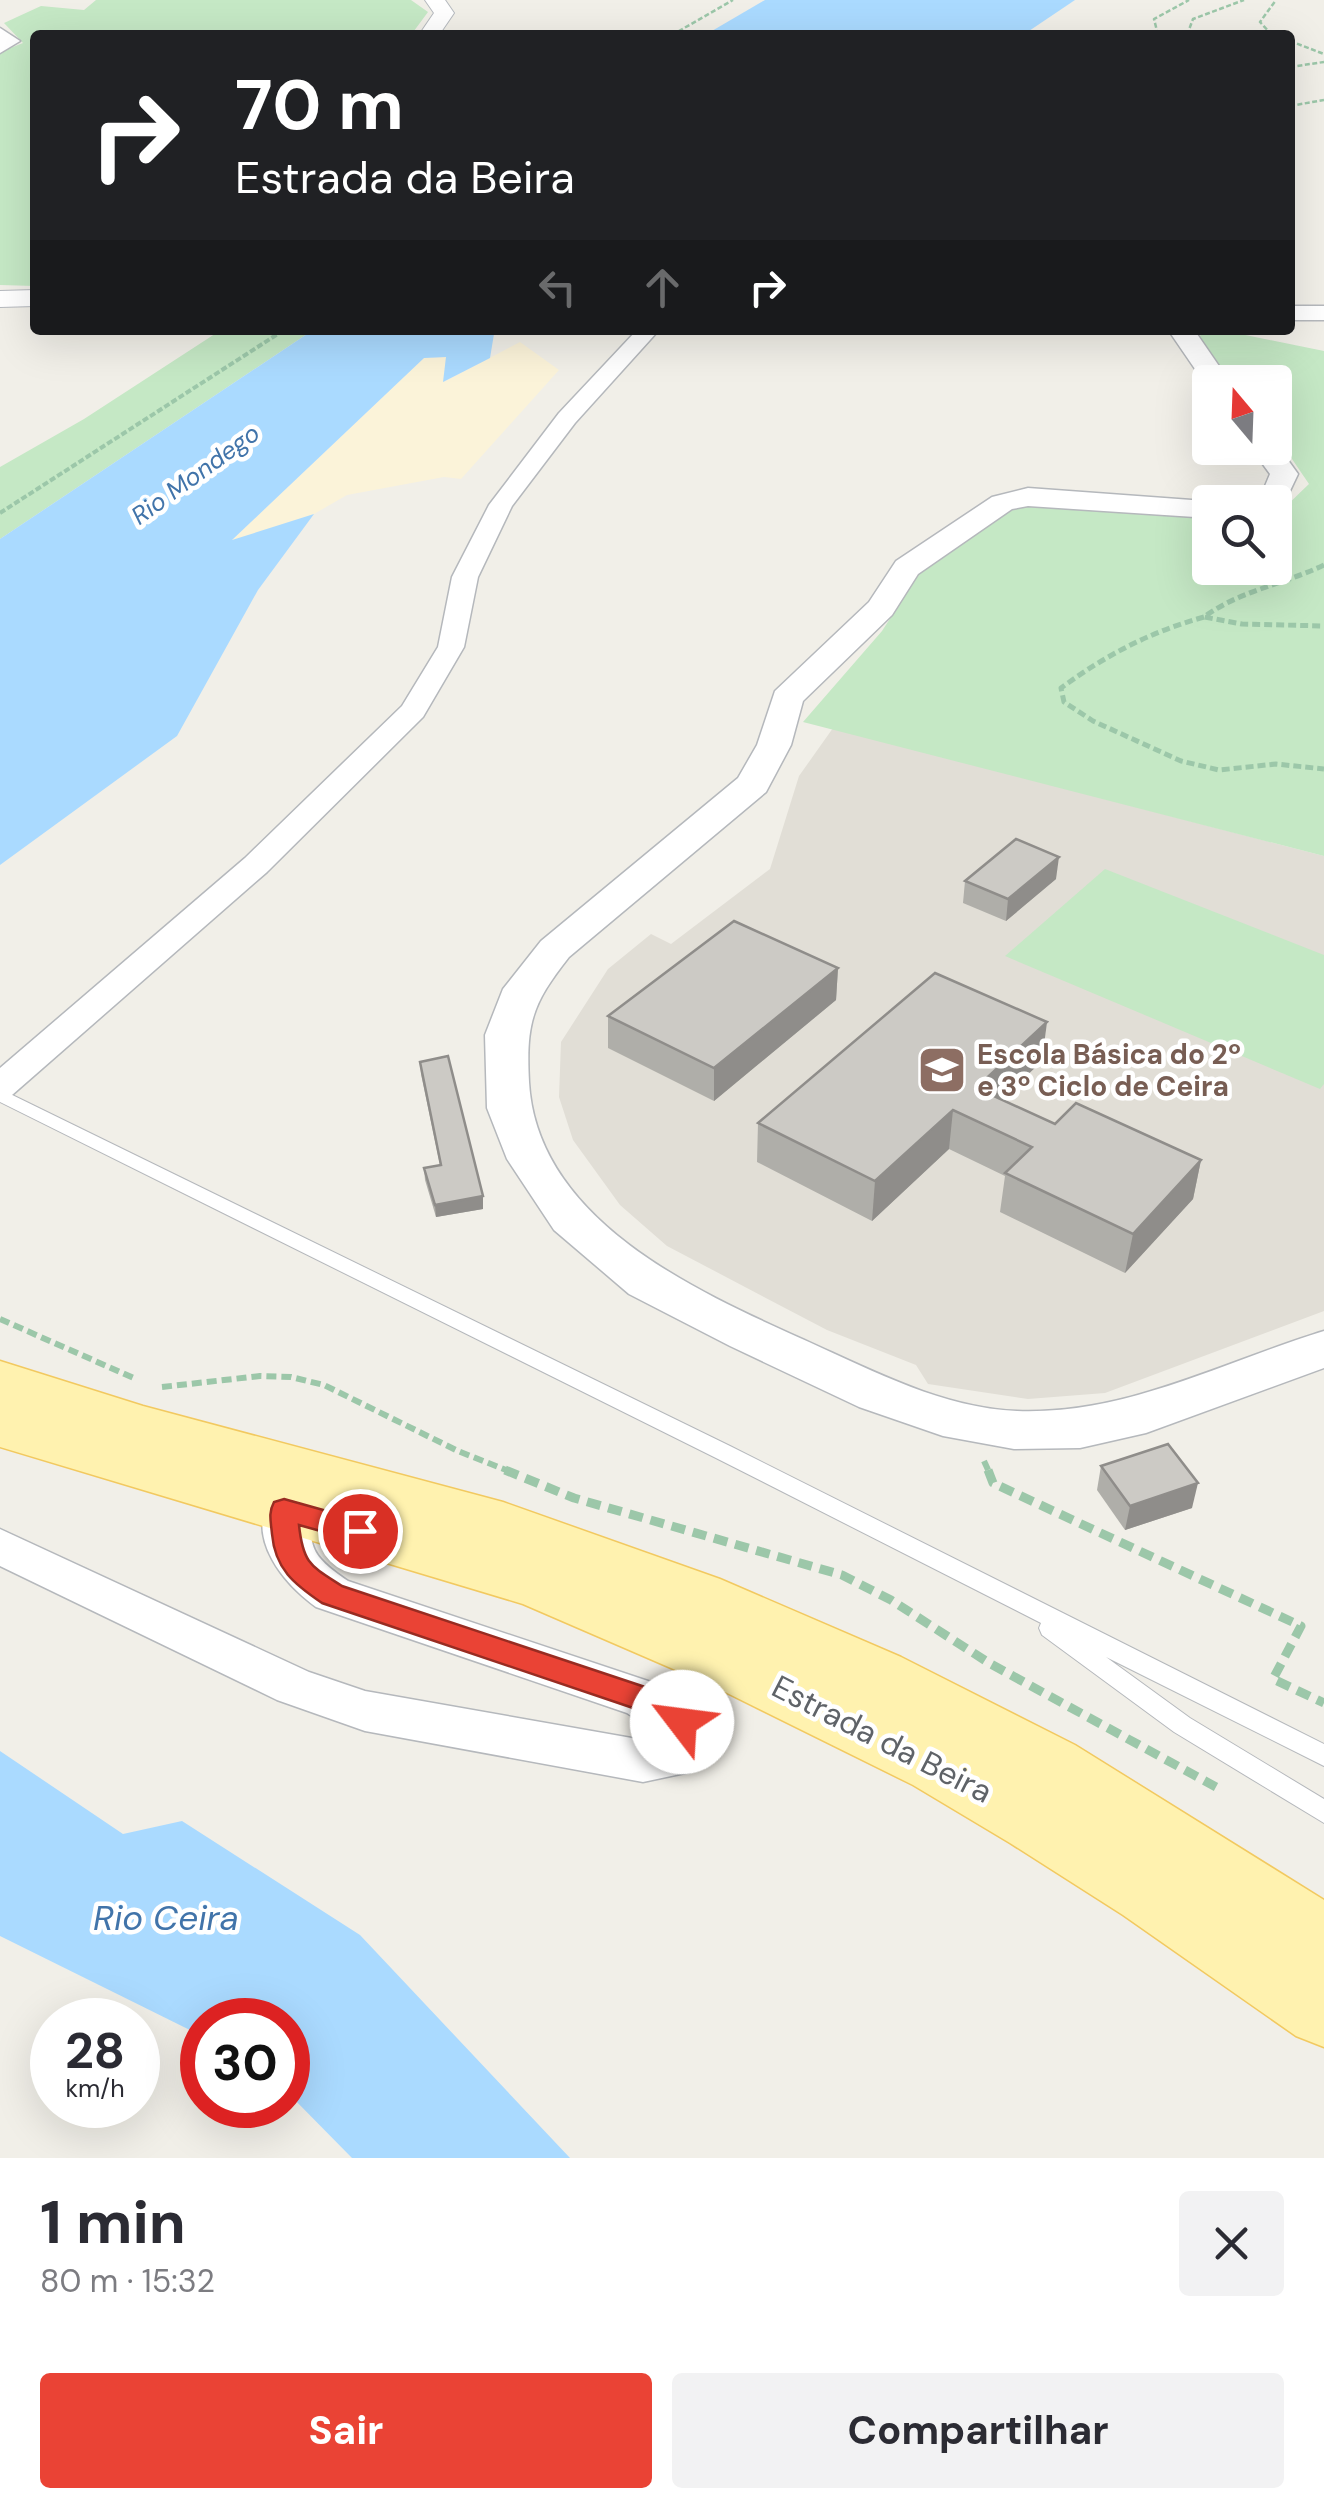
<!DOCTYPE html>
<html lang="pt">
<head>
<meta charset="utf-8">
<style>
  body { margin:0; font-family:"DM Sans",sans-serif; background:#f2f2f3; color:#2b2b33; height:100vh; display:flex; flex-direction:column; font-size:38px; white-space:nowrap }
  * { box-sizing:border-box; margin:0 }
  p { font-size:32px; color:#7c7c81 }
  .icon { flex:none; width:55px; height:55px; fill:none; stroke:currentColor; stroke-width:2; stroke-linecap:round; stroke-linejoin:round }
  .map { position:relative; height:2158px; overflow:hidden }
  .panel { display:flex; flex-direction:column; background:#fff; flex:1 }
  .panel>* { flex:none }
  .hud { position:absolute; left:30px; top:30px; width:1265px; height:305px; border-radius:10px; box-shadow:0 10px 40px #0002; background:#202124; color:#fff; overflow:hidden }
  .needle { width:65px; rotate:341deg }
  .controls { position:absolute; left:1192px; top:365px; display:grid; gap:20px }
  .controls a { display:grid; place-items:center; width:100px; height:100px; border-radius:10px; background:#fff; box-shadow:0 10px 40px #0002; font-size:50px }
  .speed { position:absolute; left:30px; top:1998px; display:flex; gap:20px; font-size:50px; font-weight:700; text-align:center }
  .speed>* { display:grid; place-content:center; width:130px; height:130px; border-radius:50%; background:#fff; box-shadow:0 10px 40px #0002; line-height:1 }
  .speed small { font-size:25px; font-weight:400 }
  .speed .limit { border:15px solid #d22; background:#fff; color:#111 }
  .pin { position:absolute; display:grid; place-items:center; width:85px; height:85px; color:#fff; margin:-42px; border:5px solid #fff; border-radius:50%; box-shadow:0 2px 10px #0007 }
  .me { position:absolute; width:110px; margin:-55px; rotate:300deg; stroke-linejoin:round; filter:drop-shadow(0 0 8px #0008) }
  .turn { display:flex; align-items:center; gap:35px; height:210px; padding:0 40px; font-size:45px }
  .turn .icon { width:130px; height:130px; stroke-width:2.5 }
  .turn b { display:block; font-size:70px; line-height:85px }
  .lanes { display:flex; align-items:center; height:95px; padding:0 40px; background:#0003; justify-content:center; gap:50px; direction:ltr }
  .lanes .off { opacity:.35 }
  .round { display:grid; place-items:center; flex:none; width:105px; height:105px; border-radius:10px; background:#f2f2f3 }
  .head { display:flex; align-items:center; justify-content:space-between; height:170px; padding:0 40px }
  h1 { font-size:60px; font-weight:700; line-height:75px }
  .button { display:flex; gap:20px; margin-top:auto; padding:20px 40px }
  .button a { flex:1; height:115px; border-radius:10px; background:#ea4335; color:#fff; font-size:40px; font-weight:700; line-height:115px; text-align:center }
  .button a+a { background:#f2f2f3; color:#2b2b33 }
  .map>svg:first-child { display:block }
  .education { fill:#e1ded6 }
  .green { fill:#c5e8c5 }
  .sand { fill:#fbf3d9 }
  .water { fill:#aadaff }
  .lines { fill:none; stroke-linecap:round; stroke-linejoin:round }
  .service-casing { stroke:#b5b8bc; stroke-width:2 }
  .minor-casing { stroke:#b5b8bc; stroke-width:3 }
  .tertiary-casing { stroke:#b5b8bc; stroke-width:3 }
  .secondary-casing { stroke:#b6babf; stroke-width:2 }
  .primary-casing { stroke:#f2c960; stroke-width:3 }
  .path-far4 { stroke:#9cc7a9; stroke-width:2.5; stroke-dasharray:5 2.5; stroke-linecap:butt }
  .path-far3 { stroke:#9cc7a9; stroke-width:4; stroke-dasharray:6 2.5; stroke-linecap:butt }
  .path-far2 { stroke:#9cc7a9; stroke-width:5; stroke-dasharray:8 4; stroke-linecap:butt }
  .path-far1 { stroke:#9cc7a9; stroke-width:6; stroke-dasharray:10 5; stroke-linecap:butt }
  .path { stroke:#9cc7a9; stroke-width:9; stroke-dasharray:14 8; stroke-linecap:butt }
  .service { fill:#fff; fill-rule:evenodd }
  .minor { fill:#fff; fill-rule:evenodd }
  .tertiary { fill:#fff; fill-rule:evenodd }
  .secondary { fill:#fff; fill-rule:evenodd }
  .primary { fill:#fff2af; fill-rule:evenodd }
  .wall { fill:#afaea9 }
  .shaded-wall { fill:#8f8d8a }
  .building { fill:#cccac5; stroke:#8f8d8a; stroke-width:2.5 }
  .route { fill:#ea4335; stroke:#982c22; stroke-width:2.5 }
  .labels { text-anchor:middle; stroke-width:9; stroke-linejoin:round; paint-order:stroke }
  .far-water-label { font-size:25px; font-style:italic; fill:#4174aa; stroke:#fff }
  .education-label { font-size:28px; font-weight:bold; fill:#785e54; stroke:#fff; text-anchor:start }
  .near-street-label { font-size:32px; fill:#5f6368; stroke:#fff }
  .near-water-label { font-size:35px; font-style:italic; fill:#4174aa; stroke:#fff }
</style>
</head>
<body>
<div class="map">
<svg width="1324" height="2158" viewBox="0 0 1324 2158">
  <rect width="100%" height="100%" fill="#f1efe8"/>
  <path class="education" d="M833,728L1324,856V1311L1105,1393L1028,1399L928,1384L916,1365L827,1330L667,1246L620,1205L573,1140L559,1097L561,1042L608,969L651,934L671,944L770,869L799,776Z"/>
  <g class="green">
    <path d="M96,0H411L428,12L411,35H35V286L0,285V52L23,43L4,23L41,6L84,10Z"/>
    <path d="M221,330H313L0,539V467L84,419Z"/>
    <path d="M1201,330H1221L1324,351V856L803,722L882,631L920,572L993,517L1022,505L1210,517V568H1275V510L1283,509L1309,484L1275,434V382H1231L1199,345Z"/>
    <path d="M1105,869L1324,955V1084L1320,1089L1005,956Z"/>
  </g>
  <path class="sand" d="M520,342L559,370L461,479L444,477L347,495L314,514L230,542L424,358L446,357L444,382Z"/>
  <g class="water">
    <path d="M765,0H1075L1023,35H705Z"/>
    <path d="M313,330H508L494,334L490,358L443,382L446,357L424,358L232,540L314,514L258,590L177,736L0,865V539Z"/>
    <path d="M0,1751L123,1834L182,1821L360,1935L570,2158H352L288,2093V2020H202V2036L0,1936Z"/>
  </g>
  <g class="lines">
    <g class="service-casing">
      <path id="service" d="M0,1089L730,1446L1324,1744V1766L1106,1657L1190,1718L1324,1799V1823L1174,1732L1042,1635L1039,1628L1041,1623L716,1458L0,1102Z"/>
    </g>
    <g class="minor-casing">
      <g id="minor">
        <path d="M0,28L20,41L0,53Z"/>
        <path d="M637,330H659L575,423L512,506L478,577L464,647L423,717L267,872L12,1095L0,1098V1068L245,858L402,706L438,647L452,577L489,505L559,413Z"/>
        <path d="M284,1493L299,1498C323,1542 294,1545 348,1581L660,1685L698,1708L711,1741L690,1772L643,1782L365,1731L277,1700L0,1566V1529L309,1672L365,1691L643,1740L662,1736L627,1713L316,1607C284,1584 247,1540 269,1498Z"/>
      </g>
    </g>
    <g class="tertiary-casing">
      <g id="tertiary">
        <rect x="1290" y="306" width="34" height="14"/>
        <path d="M1174,330H1200L1197,334L1230,382H1210L1208,388L1171,334Z"/>
        <path d="M1275,442L1298,474L1288,495L1275,506V502H1243L1247,496L1265,486L1270,474L1251,448H1275Z"/>
        <path d="M1028,488L1219,502H1210V518L1028,506L1012,509L918,574L892,615L803,701L791,745L766,792L569,957C532,1004 526,1023 529,1082C537,1222 700,1293 809,1342C875,1372 944,1408 1017,1411C1127,1415 1222,1362 1324,1331V1368L1146,1433L1080,1448L1014,1449L943,1436L859,1407L730,1346L629,1294L554,1230L507,1159L487,1108L485,1035L503,989L541,941L738,778L757,745L775,691L869,602L896,561L992,497Z"/>
      </g>
    </g>
    <g class="secondary-casing">
      <g id="secondary">
        <path d="M425,0H445L454,13L439,35H419L434,13Z"/>
        <path d="M35,290V306L0,307V291Z"/>
      </g>
    </g>
    <g class="primary-casing">
      <path id="primary" d="M0,1361L143,1406L503,1502L720,1579L901,1657L1075,1745L1324,1900V2047L1296,2036L1123,1915L1010,1843L913,1785L715,1687L523,1604L0,1447Z"/>
    </g>
    <g class="path-far4">
      <path d="M672,35L733,0"/>
      <path d="M1158,35L1154,19L1189,0"/>
      <path d="M1187,35L1193,19L1244,0"/>
      <path d="M1272,35L1260,22L1276,0"/>
      <path d="M1290,41L1324,54"/>
      <path d="M1290,67L1324,62"/>
      <path d="M1290,106L1324,100"/>
    </g>
    <path class="path-far3" d="M0,513L284,330"/>
    <g class="path-far2">
      <path d="M1324,565C1282,585 1241,590 1204,617L1242,624L1324,626"/>
      <path d="M1204,617C1150,632 1106,655 1061,688L1064,702L1093,721L1181,761L1219,770L1276,764L1324,769"/>
    </g>
    <g class="path-far1">
      <path d="M0,1319L136,1379"/>
      <path d="M162,1387L260,1376L291,1377L324,1385L458,1451L511,1472"/>
      <path d="M984,1461L989,1472"/>
    </g>
    <g class="path">
      <path d="M505,1470L574,1498L842,1575L891,1600L989,1663L1216,1787"/>
      <path d="M988,1470L993,1483L1301,1626L1273,1679L1324,1703"/>
    </g>
    <use href="#service" class="service"/>
    <use href="#minor" class="minor"/>
    <use href="#tertiary" class="tertiary"/>
    <use href="#secondary" class="secondary"/>
    <use href="#primary" class="primary"/>
  </g>
  <g class="wall">
    <path d="M1056,879L1006,921L963,903L965,881Z"/>
    <path d="M838,968L836,1000L714,1101L608,1048V1016Z"/>
    <path d="M1042,1061L1001,1100L1055,1124L1201,1160L1193,1199L1125,1273L1000,1212L1005,1176L949,1149L872,1221L757,1162L758,1123Z"/>
    <path d="M420,1062L483,1196V1209L436,1217L425,1180L424,1168L440,1165L421,1074Z"/>
    <path d="M1101,1466L1192,1508L1125,1530L1097,1490Z"/>
  </g>
  <g class="shaded-wall">
    <path d="M1059,857L1056,879L1006,921L1008,899Z"/>
    <path d="M838,968L836,1000L714,1101V1068Z"/>
    <path d="M1047,1022L1042,1061L978,1122L976,1088Z"/>
    <path d="M953,1110L949,1149L872,1221L875,1181Z"/>
    <path d="M1201,1160L1193,1199L1125,1273L1133,1234Z"/>
    <path d="M483,1196V1209L436,1217L435,1205Z"/>
    <path d="M1198,1483L1192,1508L1125,1530L1130,1506Z"/>
  </g>
  <g class="building">
    <path d="M1016,839L1059,857L1008,899L965,881Z"/>
    <path d="M734,921L838,968L714,1068L608,1016Z"/>
    <path d="M935,973L1047,1022L976,1088L1055,1124L1076,1103L1201,1160L1133,1234L1005,1173L1032,1147L953,1110L875,1181L758,1123Z"/>
    <path d="M448,1056L483,1196L435,1205L424,1168L441,1165L420,1062Z"/>
    <path d="M1168,1444L1198,1483L1130,1506L1101,1466Z"/>
  </g>
  <path class="route" d="M284,1499L370,1523L374,1531L370,1539L360,1542L299,1525C303,1564 311,1566 342,1586L654,1690L692,1713L697,1722L692,1731L682,1735L633,1708L322,1603C294,1584 275,1569 272,1534C271,1522 268,1513 274,1502Z"/>
  <defs>
    <g id="school-square" transform="scale(2.5)"><rect x="-9" y="-9" width="18" height="18" rx="4" fill="#8d6e63" stroke="#fff"/><path d="M0-5L7-2L0 1L-7-2ZM-4 1L0 2.5L4 1V4Q0 6-4 4Z" fill="#fff"/></g>
  </defs>
  <g fill-rule="evenodd">
    <use href="#school-square" x="942" y="1070"/>
  </g>
  <g class="labels">
    <g class="far-water-label">
      <text transform="translate(195 474) rotate(-36)" y="9">Rio Mondego</text>
    </g>
    <g class="education-label">
      <text x="977" y="1064">Escola Básica do 2º<tspan x="977" dy="32">e 3º Ciclo de Ceira</tspan></text>
    </g>
    <g class="near-street-label">
      <text transform="translate(882 1739) rotate(27)" y="11">Estrada da Beira</text>
    </g>
    <g class="near-water-label">
      <text x="166" y="1930">Rio Ceira</text>
    </g>
  </g>
</svg>
<div class="controls">
<a><svg class="needle" viewBox="-14 -14 28 28"><path d="M0-13l5 13h-10z" fill="#e53935"/><path d="M0 13l5-13h-10z" fill="#7c7c81"/></svg></a>
<a><svg class="icon" aria-label="search" viewBox="0 0 24 24"><circle cx="10" cy="10" r="6"/><path d="M15 15l6 6"/></svg></a>
</div>
<div class="speed"><div>28<small>km/h</small></div><div class="limit">30</div></div>
<div class="pin" style="left:360px;top:1531px;background:#d93025"><svg class="icon" aria-label="arrive" viewBox="0 0 24 24"><path d="M6 21V4h12l-3 4 3 4H6"/></svg></div>
<svg class="me" style="left:682px;top:1722px" viewBox="-20 -20 40 40"><circle r="19" fill="#fff"/><path d="M0-13L10 11 0 6-10 11z" fill="#ea4335"/></svg>
<div class="hud">
<div class="turn"><svg class="icon" aria-label="right" viewBox="0 0 24 24"><path d="M7 20v-9h11M14 6l5 5-5 5"/></svg><div><b>70 m</b>Estrada da Beira</div></div>
<div class="lanes"><svg class="icon off" aria-label="left" viewBox="0 0 24 24"><path d="M17 20v-9H6M10 6l-5 5 5 5"/></svg><svg class="icon off" aria-label="ahead" viewBox="0 0 24 24"><path d="M12 20V5M6 11l6-6 6 6"/></svg><svg class="icon" aria-label="right" viewBox="0 0 24 24"><path d="M7 20v-9h11M14 6l5 5-5 5"/></svg></div>
</div>
</div>
<section class="panel">
<div class="head"><div><h1>1 min</h1><p>80 m · 15:32</p></div><a class="round"><svg class="icon" aria-label="close" viewBox="0 0 24 24"><path d="M6 6l12 12M18 6L6 18"/></svg></a></div>
<div class="button"><a>Sair</a><a>Compartilhar</a></div>
</section>
</body>
</html>
